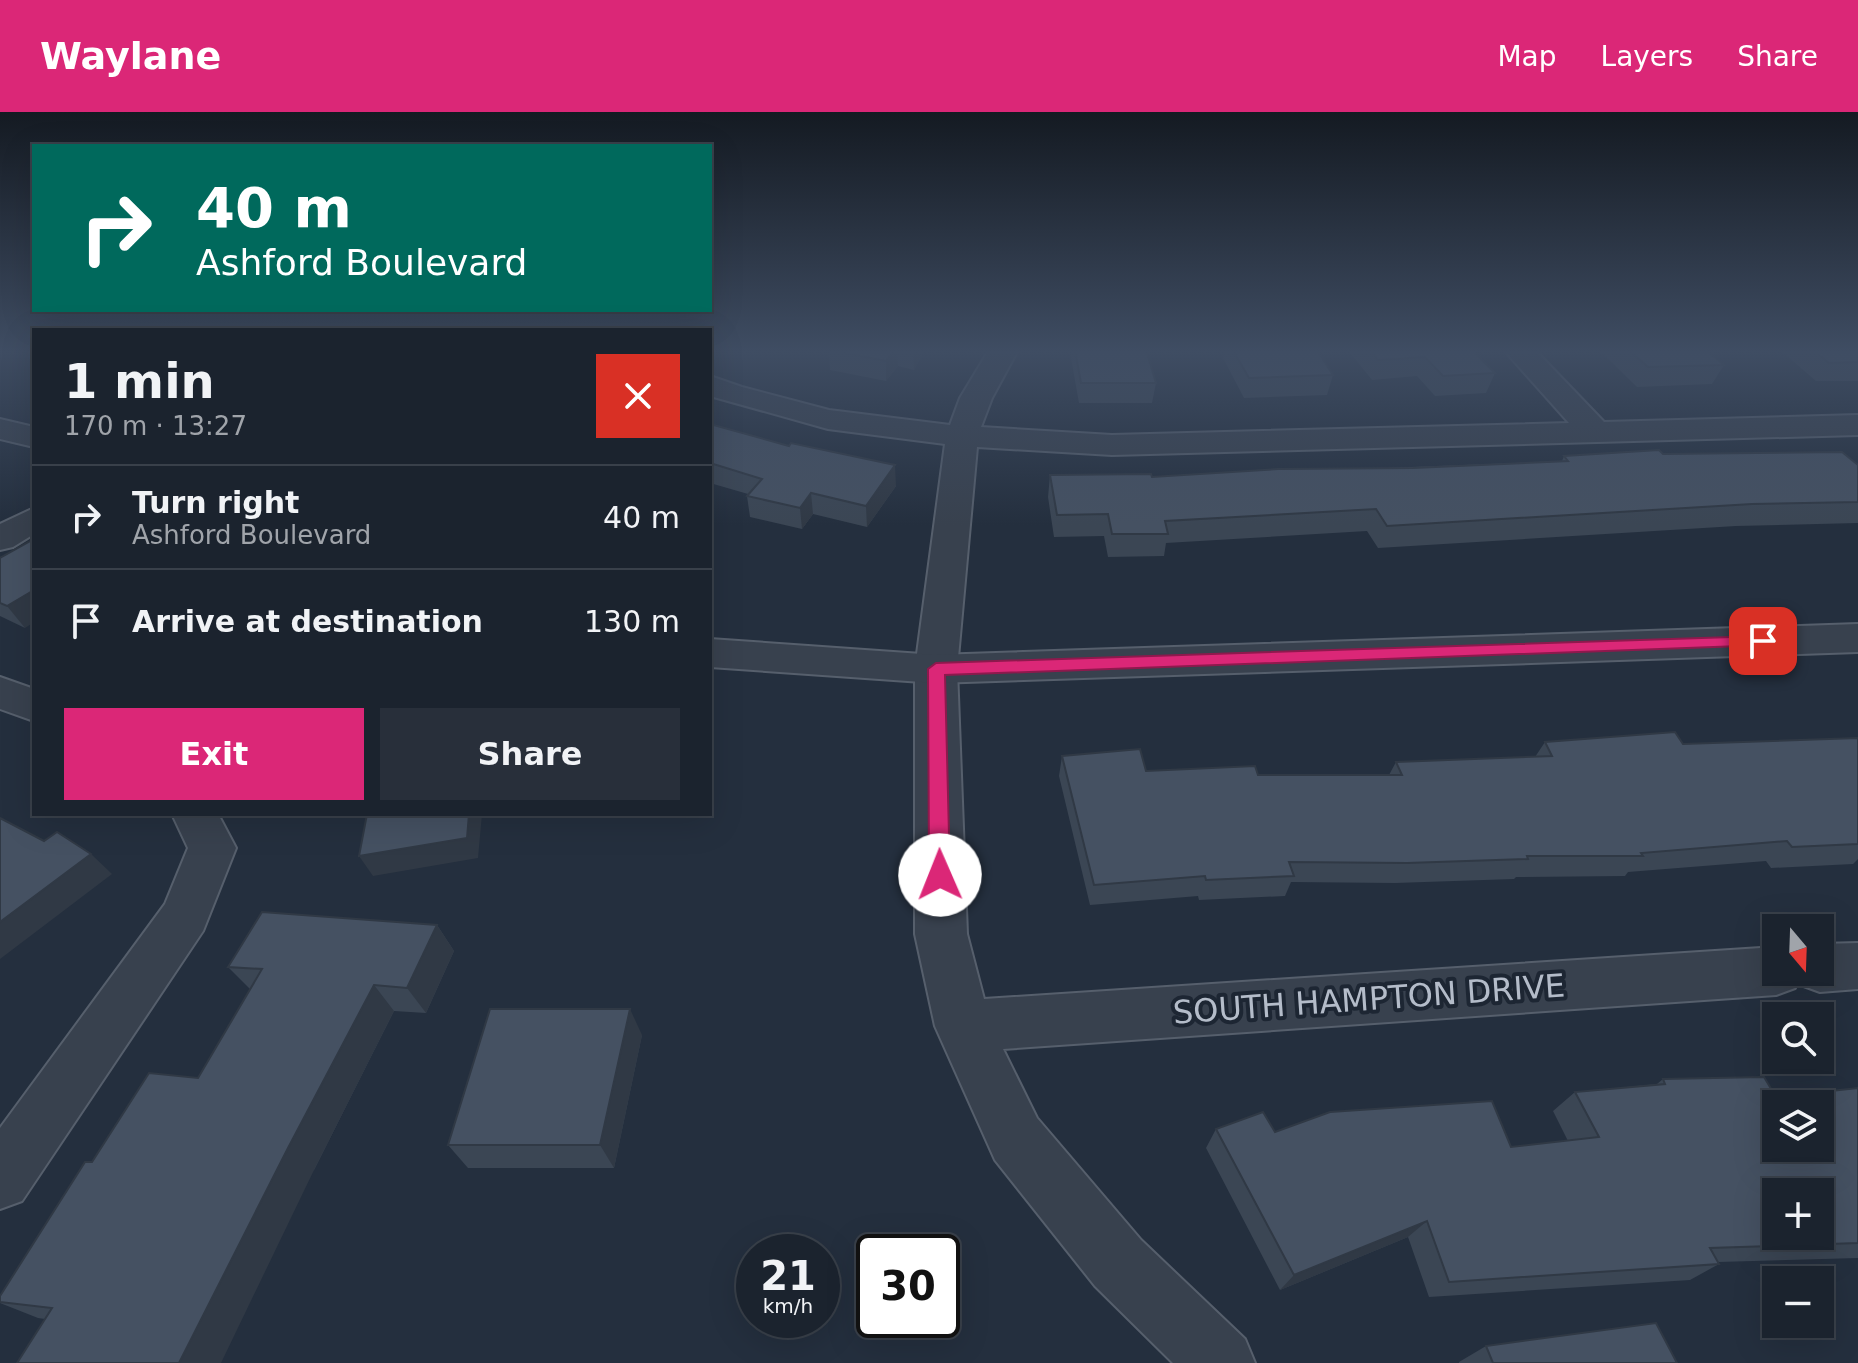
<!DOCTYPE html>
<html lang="en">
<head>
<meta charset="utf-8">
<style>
  body { margin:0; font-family:"DejaVu Sans",sans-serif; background:#282f3a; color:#f1f3f6; height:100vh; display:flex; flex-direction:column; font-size:30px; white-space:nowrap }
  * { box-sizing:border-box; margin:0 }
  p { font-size:26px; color:#a0a4aa }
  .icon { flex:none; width:44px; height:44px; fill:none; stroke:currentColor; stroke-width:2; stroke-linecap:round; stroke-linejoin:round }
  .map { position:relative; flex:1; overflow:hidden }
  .drawer { position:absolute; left:32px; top:216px; width:680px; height:488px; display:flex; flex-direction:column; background:#1b232e; border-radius:0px; box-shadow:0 8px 32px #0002,0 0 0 2px #39404a }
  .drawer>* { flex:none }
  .guide { position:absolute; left:32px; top:32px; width:680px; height:168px; border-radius:0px; box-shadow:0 8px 32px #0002,0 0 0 2px #39404a; background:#00695c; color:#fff; overflow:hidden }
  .needle { width:52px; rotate:161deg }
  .buttons { position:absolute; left:1762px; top:802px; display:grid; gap:16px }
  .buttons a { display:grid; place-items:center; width:72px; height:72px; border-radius:0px; background:#1b232e; box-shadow:0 8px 32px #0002,0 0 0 2px #39404a; font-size:40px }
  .speed { position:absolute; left:736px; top:1122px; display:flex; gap:16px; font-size:40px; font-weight:700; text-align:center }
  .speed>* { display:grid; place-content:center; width:104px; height:104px; border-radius:50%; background:#1b232e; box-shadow:0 8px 32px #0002,0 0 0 2px #39404a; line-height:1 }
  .speed small { font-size:20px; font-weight:400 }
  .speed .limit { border:4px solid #111; border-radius:12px; background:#fff; color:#111 }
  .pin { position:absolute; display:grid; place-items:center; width:68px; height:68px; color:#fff; margin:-34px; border-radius:16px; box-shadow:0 4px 12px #0006 }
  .me { position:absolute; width:88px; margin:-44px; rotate:359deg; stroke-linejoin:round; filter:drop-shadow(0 0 6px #0008) }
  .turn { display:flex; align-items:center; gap:28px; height:168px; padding:0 32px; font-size:36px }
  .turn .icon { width:104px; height:104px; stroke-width:2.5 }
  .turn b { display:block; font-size:56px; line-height:68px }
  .round { display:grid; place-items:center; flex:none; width:84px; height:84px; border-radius:0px; background:#282f3a }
  .summary { display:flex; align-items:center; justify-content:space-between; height:136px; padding:0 32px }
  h1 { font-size:48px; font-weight:700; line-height:60px }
  .action { display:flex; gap:16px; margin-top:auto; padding:16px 32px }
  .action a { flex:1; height:92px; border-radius:0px; background:#db2777; color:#fff; font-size:32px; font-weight:700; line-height:92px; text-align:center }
  .action a+a { background:#282f3a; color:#f1f3f6 }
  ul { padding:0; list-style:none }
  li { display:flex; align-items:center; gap:24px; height:104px; padding:0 32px; border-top:2px solid #39404a }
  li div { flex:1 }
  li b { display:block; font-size:30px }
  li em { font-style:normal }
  header { display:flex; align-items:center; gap:48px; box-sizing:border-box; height:112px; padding:0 40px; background:#db2777; color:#fff }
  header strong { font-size:38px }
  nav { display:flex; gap:44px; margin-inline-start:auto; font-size:28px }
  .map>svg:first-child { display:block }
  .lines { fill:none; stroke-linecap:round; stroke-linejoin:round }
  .minor-casing { stroke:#565f6c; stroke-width:4 }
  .tertiary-casing { stroke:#565f6c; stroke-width:4 }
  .minor { fill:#38414e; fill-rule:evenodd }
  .tertiary { fill:#38414e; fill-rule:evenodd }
  .wall { fill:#3b4654 }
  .shaded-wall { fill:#303945 }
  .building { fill:#455162; stroke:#303945; stroke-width:2; fill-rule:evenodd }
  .route { fill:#db2777; stroke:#8e194d; stroke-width:2 }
  .labels { text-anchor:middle; stroke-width:8; stroke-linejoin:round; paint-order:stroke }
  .near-street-label { font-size:32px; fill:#b4bcc9; stroke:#1d2633 }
</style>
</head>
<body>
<header>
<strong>Waylane</strong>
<nav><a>Map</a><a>Layers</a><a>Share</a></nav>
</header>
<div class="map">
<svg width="1858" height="1251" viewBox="0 0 1858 1251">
  <rect width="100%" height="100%" fill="#242f3e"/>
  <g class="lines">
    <g class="minor-casing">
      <g id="minor">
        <path d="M989,238H1018L992,286L981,315L1112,323L1569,311L1504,238H1535L1604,310L1858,303V323L1112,343L977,335L957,557L967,822L984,887L1776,835V860H1820V832L1858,831V877L1820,880L1801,873L1799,867L1795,876L1776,883L1003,937L1037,1006L1141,1128L1245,1227L1255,1251H1173L1095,1174L995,1048L935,914L915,822V557L945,332L828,317L710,284V264L742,275L829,298L950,313L960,286Z"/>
        <path d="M34,396V422L13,435L0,438V412Z"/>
        <path d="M0,565L34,577V609L0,597Z"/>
        <path d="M172,702H218L236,736L203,819L22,1089L0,1097V1016L165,792L188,736Z"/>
      </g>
    </g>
    <g class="tertiary-casing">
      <g id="tertiary">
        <path d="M0,307L34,315V335L0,327Z"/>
        <path d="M1858,512V540L936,571L710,555V527L936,543Z"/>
      </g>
    </g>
    <use href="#minor" class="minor"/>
    <use href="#tertiary" class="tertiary"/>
  </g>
  <g class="wall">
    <path d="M829,238H925L914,258L898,254L886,269L830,258Z"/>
    <path d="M1072,238H1146L1156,271L1152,291H1079L1071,246Z"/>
    <path d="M1225,238H1317L1333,263L1327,283L1244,286L1223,246Z"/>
    <path d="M1348,238H1472L1495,261L1486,281L1435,284L1417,264L1372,268Z"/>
    <path d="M1599,238H1706L1724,253L1712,272L1637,275Z"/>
    <path d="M1780,238H1858V269H1816Z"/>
    <path d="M710,312L896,374L867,415L813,402L802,417L750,405L747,384L748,382L710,371Z"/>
    <path d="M1663,342L1858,353V411L1736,414L1378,436L1367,419L1166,431L1164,444L1108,445L1104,424L1054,425L1048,385L1050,363L1152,365L1562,349L1564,344Z"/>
    <path d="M0,446L25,516L0,504Z"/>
    <path d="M1858,626V747L1853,752L1771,756L1766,749L1628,760L1625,764L1516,765L1514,767L1395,771L1291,770L1285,784L1199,788L1198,784L1090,793L1059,664L1062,644L1146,659L1258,663H1389L1396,650L1535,645L1545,630L1683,632Z"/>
    <path d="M437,813L454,839L426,901L394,899L314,1058L45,1207L38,1206L0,1191V1184L92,1050L198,966L250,877L228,855Z"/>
    <path d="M642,923L614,1056H468L448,1033Z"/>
    <path d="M1663,967L1776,985L1858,976V1146L1718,1150L1719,1152L1690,1168L1429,1185L1408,1125L1280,1178L1206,1036L1216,1017L1511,1035L1568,1029L1553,999L1575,980L1657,972Z"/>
    <path d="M1486,1234L1677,1251H1459V1250Z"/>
  </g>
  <g class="shaded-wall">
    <path d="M895,238H897L898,254L886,269V249Z"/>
    <path d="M913,238H925L914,258Z"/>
    <path d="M895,353L896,374L867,415L866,394Z"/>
    <path d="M811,381L813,402L802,417L800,396Z"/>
    <path d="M34,478V510L25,516L7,494Z"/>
    <path d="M469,702H482L478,746L373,764L359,744Z"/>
    <path d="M91,742L112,762L0,847V810Z"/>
    <path d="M437,813L454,839L426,901L407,876Z"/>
    <path d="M374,873L394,899L314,1058L221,1251H179L288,1036Z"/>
    <path d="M630,897L642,923L614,1056L600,1033Z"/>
    <path d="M1427,1109L1408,1125L1280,1178L1294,1163Z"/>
  </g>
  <g class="building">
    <path d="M829,238H895L886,249Z"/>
    <path d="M1075,238H1146L1156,271H1081Z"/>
    <path d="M1233,238H1317L1333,263L1249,266Z"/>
    <path d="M1370,238H1472L1495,261L1443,264L1425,245L1378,248Z"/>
    <path d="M1629,238H1706L1724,253L1648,255Z"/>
    <path d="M1813,238H1858V250L1829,251Z"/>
    <path d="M710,312L789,334L791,331L895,353L866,394L811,381L800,396L747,384L762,367L710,351Z"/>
    <path d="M1659,338L1663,342L1842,340L1858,353V390L1752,392L1387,414L1376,397L1165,409L1168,422H1112L1108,402L1057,403L1050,363L1151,362L1152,365L1278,357L1413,356L1568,349L1564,344Z"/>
    <path d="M34,427V478L7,494L0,491V446Z"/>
    <path d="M1675,620L1683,632L1858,626V732L1792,735L1787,729L1641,741L1643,744H1527L1528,747L1407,751L1289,750L1294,764L1206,768L1205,764L1094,773L1062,644L1140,637L1146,659L1255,654L1258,663H1402L1396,650L1552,644L1545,630Z"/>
    <path d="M367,702H469L467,726L359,744Z"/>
    <path d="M0,706L44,729L57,720L91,742L0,810Z"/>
    <path d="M262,800L437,813L407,876L374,873L288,1036L179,1251H17L52,1196L0,1190V1184L85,1050H92L149,961L198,966L262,857L228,855Z"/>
    <path d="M490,897H630L600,1033H448Z"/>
    <path d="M1764,965L1776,985L1858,976V1131L1710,1136L1719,1152L1449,1170L1427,1109L1294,1163L1216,1017L1263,1000L1275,1020L1330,1000L1492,989L1511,1035L1599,1025L1575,980L1665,972L1663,967ZM1776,992H1820V1036H1776ZM1776,1080H1820V1124H1776Z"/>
    <path d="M1656,1211L1677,1251H1493L1486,1234Z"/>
  </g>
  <linearGradient id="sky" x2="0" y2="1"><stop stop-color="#141a22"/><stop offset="0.58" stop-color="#3f4d63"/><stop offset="1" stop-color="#3f4d63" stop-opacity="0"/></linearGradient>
  <rect width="1858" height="413" fill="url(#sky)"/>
  <path class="route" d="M1763,524L1768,525L1771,529L1768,533L945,563L950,763L947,769L940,772L932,769L929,763L928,557L936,551Z"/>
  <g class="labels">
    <g class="near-street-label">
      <text transform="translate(1369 887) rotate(-4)" y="11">SOUTH HAMPTON DRIVE</text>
    </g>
  </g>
</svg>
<div class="buttons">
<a><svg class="needle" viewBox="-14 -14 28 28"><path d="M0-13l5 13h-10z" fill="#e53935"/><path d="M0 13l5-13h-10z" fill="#a0a4aa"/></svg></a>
<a><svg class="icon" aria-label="search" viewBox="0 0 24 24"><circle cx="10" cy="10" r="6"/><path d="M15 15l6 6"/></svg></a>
<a><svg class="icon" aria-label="layers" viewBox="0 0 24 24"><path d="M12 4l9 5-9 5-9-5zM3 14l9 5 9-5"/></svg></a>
<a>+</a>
<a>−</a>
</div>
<div class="speed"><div>21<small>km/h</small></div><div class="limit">30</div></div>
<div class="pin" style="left:1763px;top:529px;background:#d93025"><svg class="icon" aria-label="arrive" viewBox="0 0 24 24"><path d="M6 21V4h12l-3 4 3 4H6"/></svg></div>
<svg class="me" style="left:940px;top:763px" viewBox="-20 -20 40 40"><circle r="19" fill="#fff"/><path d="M0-13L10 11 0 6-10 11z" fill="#db2777"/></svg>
<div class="guide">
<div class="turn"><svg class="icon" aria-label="right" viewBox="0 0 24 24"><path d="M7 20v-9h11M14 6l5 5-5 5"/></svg><div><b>40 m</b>Ashford Boulevard</div></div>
</div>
<section class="drawer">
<div class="summary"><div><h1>1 min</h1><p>170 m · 13:27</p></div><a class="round" style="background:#d93025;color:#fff"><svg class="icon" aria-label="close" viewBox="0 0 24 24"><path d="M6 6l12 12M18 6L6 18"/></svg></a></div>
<ul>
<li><svg class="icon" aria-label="right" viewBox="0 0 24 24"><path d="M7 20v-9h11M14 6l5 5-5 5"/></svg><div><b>Turn right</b><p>Ashford Boulevard</p></div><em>40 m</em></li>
<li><svg class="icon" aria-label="arrive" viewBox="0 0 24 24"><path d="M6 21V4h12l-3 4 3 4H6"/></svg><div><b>Arrive at destination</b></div><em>130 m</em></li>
</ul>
<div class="action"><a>Exit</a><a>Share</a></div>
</section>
</div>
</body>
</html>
